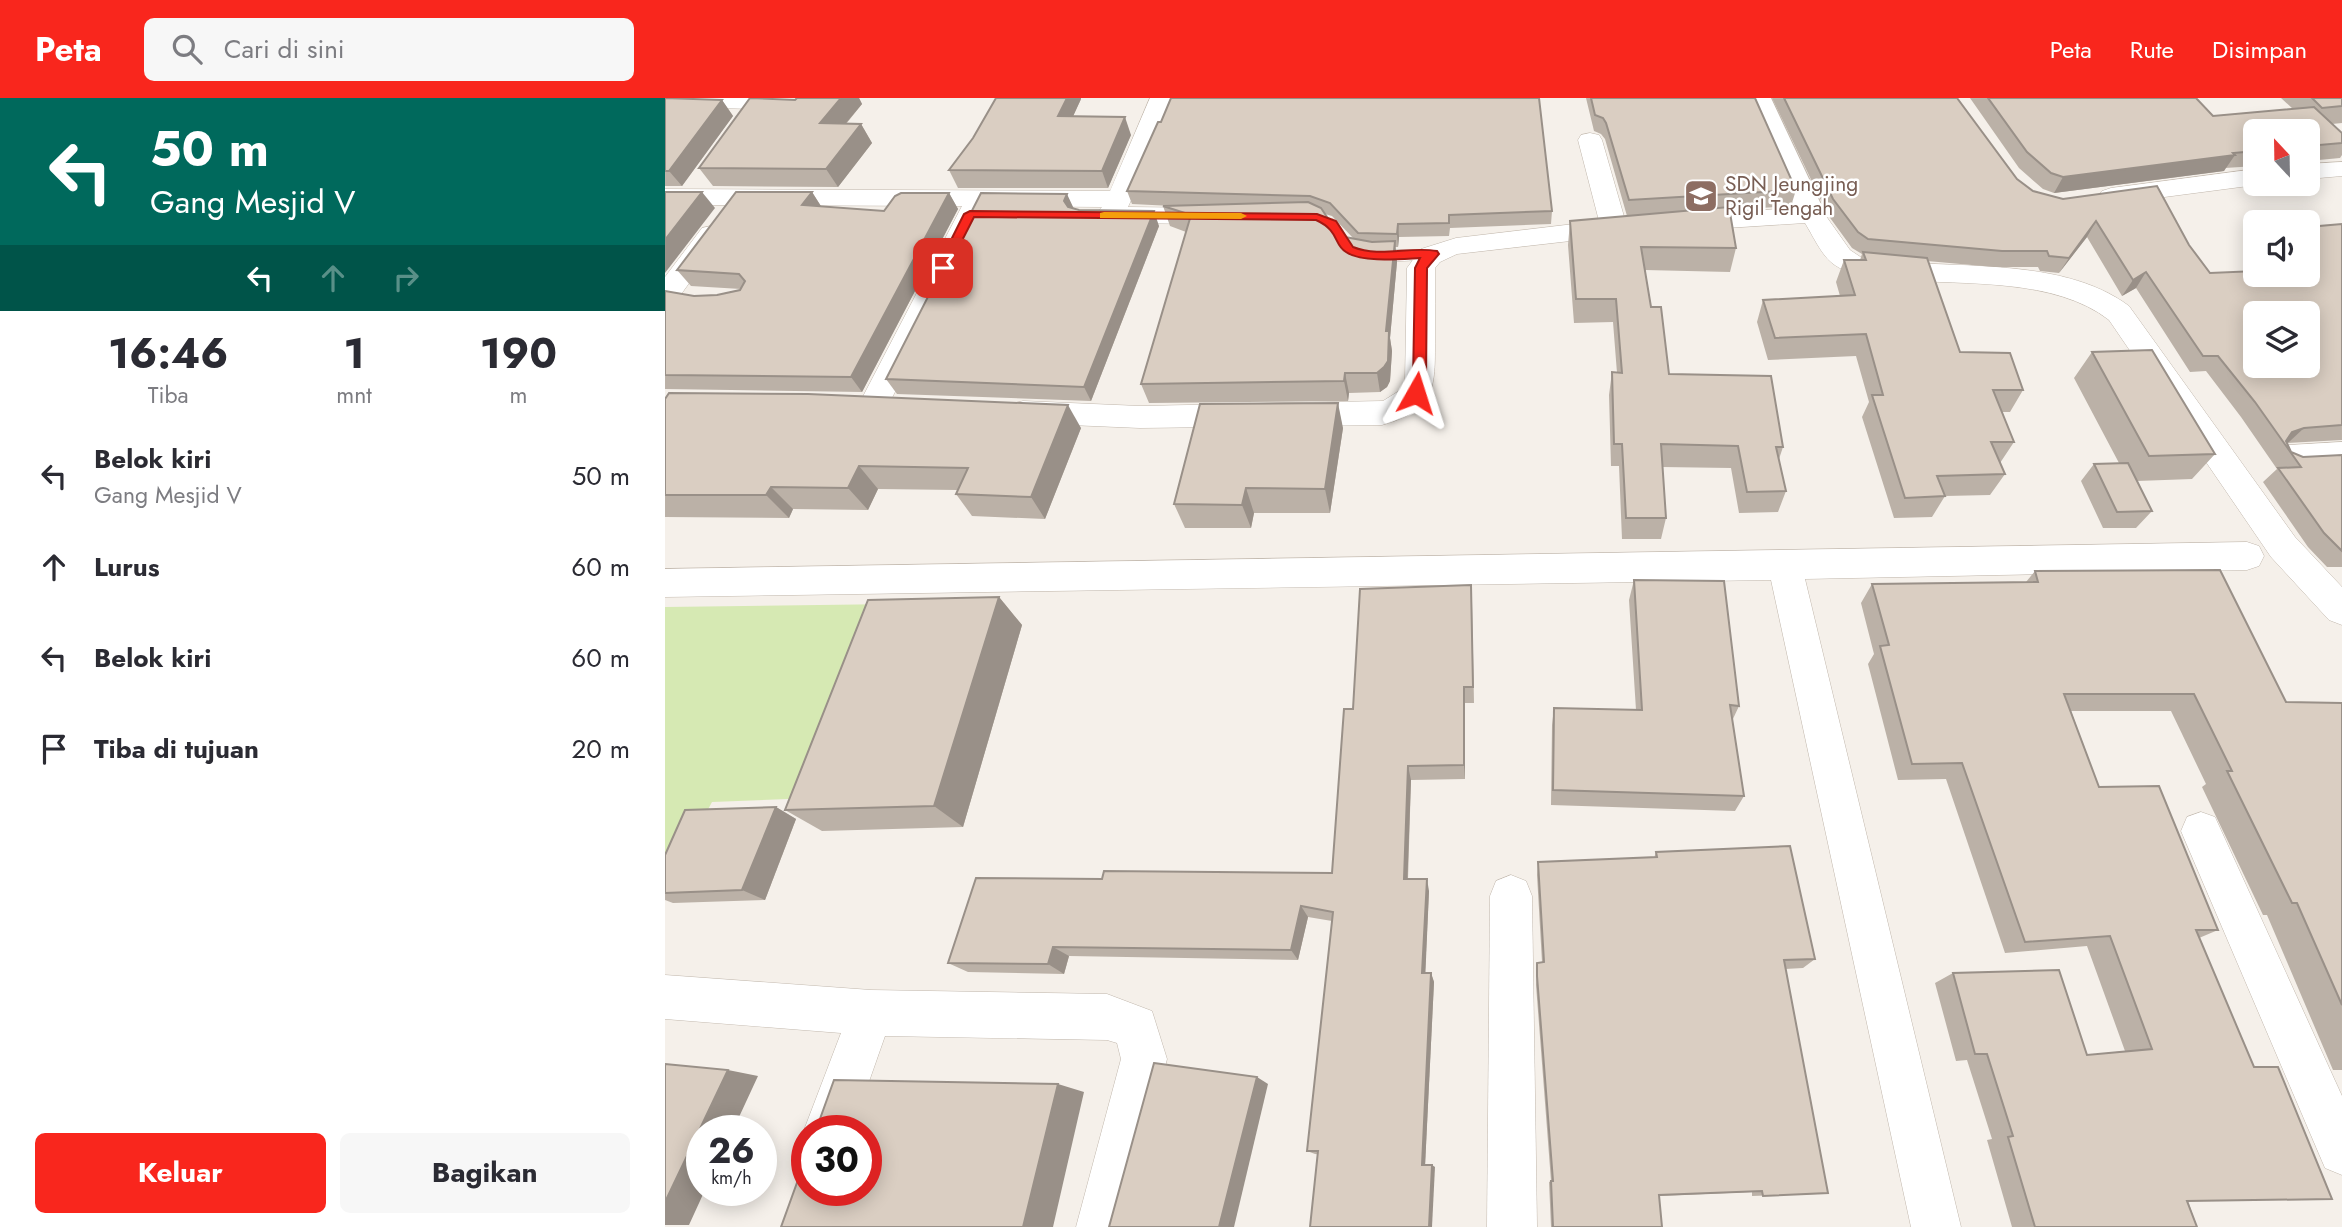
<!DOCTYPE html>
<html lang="id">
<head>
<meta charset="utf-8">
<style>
  body { margin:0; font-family:Jost,sans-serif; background:#f7f7f7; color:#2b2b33; height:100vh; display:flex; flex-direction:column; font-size:26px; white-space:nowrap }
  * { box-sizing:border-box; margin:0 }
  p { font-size:23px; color:#7c7c81 }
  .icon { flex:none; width:38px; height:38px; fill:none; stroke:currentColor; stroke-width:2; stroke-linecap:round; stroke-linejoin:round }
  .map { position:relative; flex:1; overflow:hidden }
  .panel { display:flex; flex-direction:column; background:#fff; width:665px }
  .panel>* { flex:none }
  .guide { background:#00695c; color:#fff; overflow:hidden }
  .needle { width:46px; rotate:338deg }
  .controls { position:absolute; left:1578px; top:21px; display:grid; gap:14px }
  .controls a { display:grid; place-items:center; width:77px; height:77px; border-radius:10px; background:#fff; box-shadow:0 4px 18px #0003; font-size:35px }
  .speed { position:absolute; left:21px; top:1017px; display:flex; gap:14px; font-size:35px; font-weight:700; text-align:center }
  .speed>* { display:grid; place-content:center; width:91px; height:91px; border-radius:50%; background:#fff; box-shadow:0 4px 18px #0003; line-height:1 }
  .speed small { font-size:18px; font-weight:400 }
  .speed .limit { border:10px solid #d22; background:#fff; color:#111 }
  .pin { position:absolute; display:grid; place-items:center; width:60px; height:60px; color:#fff; margin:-30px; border-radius:14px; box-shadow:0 4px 10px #0006 }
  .me { position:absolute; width:77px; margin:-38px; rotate:6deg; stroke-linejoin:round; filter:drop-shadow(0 0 5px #0008) }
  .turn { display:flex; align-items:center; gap:24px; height:147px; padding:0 35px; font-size:32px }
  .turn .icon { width:91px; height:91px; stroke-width:2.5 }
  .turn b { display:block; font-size:49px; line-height:60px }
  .lanes { display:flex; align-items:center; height:66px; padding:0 35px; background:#0003; justify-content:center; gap:35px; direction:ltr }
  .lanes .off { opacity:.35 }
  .eta { display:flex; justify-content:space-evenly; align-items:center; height:119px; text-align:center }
  .eta b { font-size:42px; font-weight:700; line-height:49px }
  .action { display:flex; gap:14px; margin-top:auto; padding:14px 35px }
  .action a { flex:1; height:80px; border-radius:10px; background:#f9261d; color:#fff; font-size:28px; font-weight:700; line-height:80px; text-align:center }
  .action a+a { background:#f7f7f7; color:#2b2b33 }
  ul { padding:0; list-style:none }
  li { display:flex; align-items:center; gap:21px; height:91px; padding:0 35px }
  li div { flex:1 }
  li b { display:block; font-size:26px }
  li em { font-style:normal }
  header { display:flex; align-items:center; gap:42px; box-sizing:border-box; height:98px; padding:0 35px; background:#f9261d; color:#fff }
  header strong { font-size:33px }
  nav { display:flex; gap:38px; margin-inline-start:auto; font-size:24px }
  .search { width:490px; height:63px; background:#f7f7f7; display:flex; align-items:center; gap:18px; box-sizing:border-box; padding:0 24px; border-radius:10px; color:#7c7c81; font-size:26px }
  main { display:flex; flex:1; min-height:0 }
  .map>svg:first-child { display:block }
  .green { fill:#d6e9b3 }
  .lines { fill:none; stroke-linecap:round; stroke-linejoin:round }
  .service-casing { stroke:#c1b7ac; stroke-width:1 }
  .minor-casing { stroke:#c1b7ac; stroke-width:1 }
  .tertiary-casing { stroke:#c1b7ac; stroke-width:2 }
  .service { fill:#fff; fill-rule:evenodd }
  .minor { fill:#fff; fill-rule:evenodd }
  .tertiary { fill:#fff; fill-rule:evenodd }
  .wall { fill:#bbb1a7; fill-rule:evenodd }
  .shaded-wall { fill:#999088 }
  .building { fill:#dacec2; stroke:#999088; stroke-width:2; fill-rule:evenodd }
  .route { fill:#f9261d; stroke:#a21913; stroke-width:2 }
  .slow { fill:#f59e0b }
  .labels { text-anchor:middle; stroke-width:5; stroke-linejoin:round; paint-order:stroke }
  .far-education-label { font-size:21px; fill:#785e54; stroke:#fff; text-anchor:start }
</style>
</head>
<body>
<header>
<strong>Peta</strong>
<div class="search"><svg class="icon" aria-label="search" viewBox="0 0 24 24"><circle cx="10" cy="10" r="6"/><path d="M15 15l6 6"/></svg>Cari di sini</div>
<nav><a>Peta</a><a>Rute</a><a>Disimpan</a></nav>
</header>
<main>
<section class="panel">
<div class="guide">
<div class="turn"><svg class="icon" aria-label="left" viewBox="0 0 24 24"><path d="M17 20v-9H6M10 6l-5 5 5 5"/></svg><div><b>50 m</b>Gang Mesjid V</div></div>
<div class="lanes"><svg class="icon" aria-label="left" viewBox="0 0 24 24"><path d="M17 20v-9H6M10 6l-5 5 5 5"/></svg><svg class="icon off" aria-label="ahead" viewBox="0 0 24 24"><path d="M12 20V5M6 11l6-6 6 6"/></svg><svg class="icon off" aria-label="right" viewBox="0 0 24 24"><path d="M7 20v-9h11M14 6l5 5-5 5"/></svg></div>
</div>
<div class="eta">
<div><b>16:46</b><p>Tiba</p></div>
<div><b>1</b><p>mnt</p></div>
<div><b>190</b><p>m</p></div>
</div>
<ul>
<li><svg class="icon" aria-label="left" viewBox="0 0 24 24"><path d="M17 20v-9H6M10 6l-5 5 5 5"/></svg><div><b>Belok kiri</b><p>Gang Mesjid V</p></div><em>50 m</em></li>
<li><svg class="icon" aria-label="ahead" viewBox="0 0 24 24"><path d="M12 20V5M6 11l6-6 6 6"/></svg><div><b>Lurus</b></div><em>60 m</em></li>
<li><svg class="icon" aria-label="left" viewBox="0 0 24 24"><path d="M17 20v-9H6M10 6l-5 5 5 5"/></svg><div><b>Belok kiri</b></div><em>60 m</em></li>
<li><svg class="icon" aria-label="arrive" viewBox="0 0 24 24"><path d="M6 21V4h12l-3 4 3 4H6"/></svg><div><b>Tiba di tujuan</b></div><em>20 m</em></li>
</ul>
<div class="action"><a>Keluar</a><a>Bagikan</a></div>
</section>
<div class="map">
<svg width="1677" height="1129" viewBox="0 0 1677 1129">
  <rect width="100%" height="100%" fill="#f5f0ea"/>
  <path class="green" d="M230,506L148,700L47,704L0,792V509Z"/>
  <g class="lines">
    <g class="service-casing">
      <path id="service" d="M646,115L671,122L687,147L696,152H768L774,156C763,166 695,165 682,155C673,149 668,136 663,128L642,122L640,119Z"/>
    </g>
    <g class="minor-casing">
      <g id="minor">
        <path d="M0,0H102L105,4L101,9L93,11L0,9Z"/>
        <path d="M485,0H509L488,54L463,109L552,110L561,112L565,118L561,124L552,126L442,125L433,123L429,117L437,109L322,108L223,308L219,316L208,319L197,316L193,308L297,108L0,107V91L445,93Z"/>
        <path d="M925,35L934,37L937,42L960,122L967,129L963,135L949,138L792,156L775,164L770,170C770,194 770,217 770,241C770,291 771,311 717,327L475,330L358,325L347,322L343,314L347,306L358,303L475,308L718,303L734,293L740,284L742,170L756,151L791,140L934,123L913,42L916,37Z"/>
        <path d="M1677,64V78L1643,81V66Z"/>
        <path d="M1591,71V86H1594L1591,87L1446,106L1437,103L1433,98L1437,93L1446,90Z"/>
        <path d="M1147,109L1156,111L1185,152L1197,160C1281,173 1394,156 1464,208L1630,439L1677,489V527L1664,522L1606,459L1444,222C1390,180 1301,187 1235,182C1213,180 1185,179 1167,165C1156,156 1148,138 1140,125L1015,133L1006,131L1002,125L1006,119L1015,117Z"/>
        <path d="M46,128L55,130L59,136L55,142L17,195L7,198L0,196V179L37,130Z"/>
        <path d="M1677,344V368L1624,371L1613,367L1608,359L1613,351L1624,347Z"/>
        <path d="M1582,444L1594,448L1599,458L1594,468L1582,472L1140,481L1296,1129H1246L1106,482L0,499V471Z"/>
        <path d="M1536,714L1550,719L1677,998V1077L1660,1070L1516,733L1522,719Z"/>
        <path d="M846,777L861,783L867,798L872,1129H822L825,798L831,783Z"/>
        <path d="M0,877L206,892L442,896L487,913L502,961L461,1129H411L456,961L452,945L442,942L220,938L187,1032H142V1039L139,1032L176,935L0,921Z"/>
      </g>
    </g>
    <g class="tertiary-casing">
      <path id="tertiary" d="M1082,0H1106L1161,117L1157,123L1147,125L1137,123L1133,117Z"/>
    </g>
    <use href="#service" class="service"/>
    <use href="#minor" class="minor"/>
    <use href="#tertiary" class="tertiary"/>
  </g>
  <g class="wall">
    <path d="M0,0L57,2L68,18L17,88H0Z"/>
    <path d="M132,0H194L197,6L181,26H196L207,45L173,89L48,88L34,70Z"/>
    <path d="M921,0H1090L1131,92L1126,108L1064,112L1071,150L1065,174L980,172L986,209L1004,276L1118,349L1114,361L1121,393L1113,414L1074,415L1066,370L997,369L1001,420L996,441H957L954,368H946L944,297L947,274L952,275L948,224L909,225L903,147L905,123L962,118L940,41L936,36L929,33Z"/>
    <path d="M1107,0H1292L1352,81L1368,93L1524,147L1545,175L1643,177L1677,126V342L1622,345L1626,354L1638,359L1677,357V469H1662L1643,449L1598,384L1612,371L1576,319L1541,273L1525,274L1471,190L1457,198L1422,139L1394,175L1375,173L1373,169H1329L1262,163L1295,254L1358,292L1345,314H1337L1349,344L1335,365L1340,376L1325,397L1280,398L1267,419L1229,420L1197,319L1204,304L1191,258L1103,262L1092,224L1098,202L1175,198L1171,184L1179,162H1195L1197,156L1187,150L1163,117Z"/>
    <path d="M1305,0H1531L1548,18L1628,11L1616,0H1677V25L1667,26L1677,35V57L1675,60L1643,63V33H1591V68L1560,70L1559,73L1389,95L1378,91L1354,70Z"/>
    <path d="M416,1L408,18L466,37L443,90H293L284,72Z"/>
    <path d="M493,24L887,113L886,126L785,130L784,138L734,139L733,149H730L732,164L725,240L727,253L725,283L722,289L715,294L684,295L683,303L484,305L476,286L521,134L505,128L498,108H507L467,106L462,93ZM660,116L667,118L688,140L680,139L672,134Z"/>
    <path d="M147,94L156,108L219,113L284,95L293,111L197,294L0,291V193L29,198L52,197L75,192L76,191L26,188L12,172Z"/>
    <path d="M408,111L494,128L426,303L232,296L221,281Z"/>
    <path d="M1591,142V157L1585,150Z"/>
    <path d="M1427,254L1550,356L1527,381L1472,383L1487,413L1471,430H1438L1416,383L1429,366L1454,365L1409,280Z"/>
    <path d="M0,301L416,330L380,421L307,418L291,396L292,392L213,391L203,412L128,411L124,420L0,419Z"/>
    <path d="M678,330L665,415H589L586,430H520L509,406Z"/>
    <path d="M1370,473L1621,604L1677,605V972H1668L1602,817H1598L1537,689L1541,686L1506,613H1406L1434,689L1553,832L1534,840L1523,1103L1532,1129H1347L1322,1042L1327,1041L1302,962L1291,963L1270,885L1288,875L1422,957L1460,953L1422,848L1340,855L1281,681L1233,682L1203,566L1209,556L1196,505L1207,486L1361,484Z"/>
    <path d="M969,482L1074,608L1067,623L1079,698L1070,713L886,707L887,627L889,610L971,612L964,502Z"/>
    <path d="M334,499L357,527L298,729L157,733L120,712Z"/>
    <path d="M807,505L809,605H800V681L746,682L743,781L764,793L760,875H766L769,884L760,1067L770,1069L650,1056L642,1053L667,823L643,819L633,862L404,858L399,876L303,874L283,865L437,781L667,775L688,611Z"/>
    <path d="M111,709L131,721L100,802L8,805L0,802V757Z"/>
    <path d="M991,754L1150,861L1138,870L1120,871L1150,1096L1087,1098V1094L994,1098L997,1129H886L884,1084L886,1083L871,887L872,865L877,864L872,777L873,764L989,760Z"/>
  </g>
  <g class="shaded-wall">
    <path d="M176,0H194L197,6L166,43L155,25Z"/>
    <path d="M402,0H416V1L400,36L393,18Z"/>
    <path d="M57,2L68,18L17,88L4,73Z"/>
    <path d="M460,19L466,37L443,90L437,73Z"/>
    <path d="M196,26L207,45L173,89L161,71Z"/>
    <path d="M1570,57L1559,73L1389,95L1398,79Z"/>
    <path d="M37,94L50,110L0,175V142Z"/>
    <path d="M147,94L157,110L137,107Z"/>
    <path d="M284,95L293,111L197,294L186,279Z"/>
    <path d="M402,96L409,111L406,118L399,103Z"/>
    <path d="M489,113L494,128L426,303L419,289Z"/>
    <path d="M1431,123L1422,139L1394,175L1404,160Z"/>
    <path d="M733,126L734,139L733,149L732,136Z"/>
    <path d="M730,143L732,164L725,240L727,253L725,283L722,289L715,294L712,275L721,233Z"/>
    <path d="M1481,174L1471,190L1457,198L1468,182Z"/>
    <path d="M680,275L684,295L683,303L679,283Z"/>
    <path d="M673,305L678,330L665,415L660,391Z"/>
    <path d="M403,307L416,330L380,421L366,399Z"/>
    <path d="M1639,330L1624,344L1620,346L1618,343L1627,334Z"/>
    <path d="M194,368L213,391L203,412L183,390Z"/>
    <path d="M106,389L128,411L124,420L101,397Z"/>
    <path d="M581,390L589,415L586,430L577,407Z"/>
    <path d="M334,499L357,527L298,729L269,708Z"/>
    <path d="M799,589L800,605V681L799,667Z"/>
    <path d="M743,668L746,682L742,793L739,781Z"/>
    <path d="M111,709L131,721L100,802L77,792Z"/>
    <path d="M762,781L764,793L760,884L757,875Z"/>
    <path d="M636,808L643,819L633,862L626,852Z"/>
    <path d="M388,849L404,858L399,876L383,866Z"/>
    <path d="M766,875L769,884L760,1069L757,1067Z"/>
    <path d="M63,972L93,978L68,1032H37V1092H40L24,1127H0V1104Z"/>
    <path d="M592,979L603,986L569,1129H554Z"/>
    <path d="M393,986L419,994L388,1129H358Z"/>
    <path d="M767,1067L770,1069L767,1129H764Z"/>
  </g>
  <g class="building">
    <path d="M0,0L57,2L4,73H0Z"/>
    <path d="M85,0L130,2L132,0H176L155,25L196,26L161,71L34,70Z"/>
    <path d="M331,0H402L393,18L460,19L437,73L284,72L308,40Z"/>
    <path d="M506,0H874L887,113L784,117V125L733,126L732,136L693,135L665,105L645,98L462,93L493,24H496Z"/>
    <path d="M926,0H1090L1131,92L964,102L941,25L938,20L930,17Z"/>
    <path d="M1119,0H1292L1352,81L1368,93L1398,101L1492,88L1524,147L1545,175L1591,173V177H1643V129L1677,126V327L1639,330L1627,334L1621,343L1626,354L1638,359L1677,357V453L1659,435L1613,370L1636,369L1590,304L1553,258H1538L1481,174L1468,182L1431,123L1404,160L1384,158L1382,153H1337L1203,141L1193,134L1168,101ZM1591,215H1643V268H1591Z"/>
    <path d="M1323,0H1531L1548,18L1649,9L1677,35V45L1643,48V33H1591V53L1568,55L1570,57L1398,79L1386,75L1362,54Z"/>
    <path d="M1647,0H1677V8L1657,10Z"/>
    <path d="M0,94H37L0,142Z"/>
    <path d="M71,94H147L137,107L219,113L230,98L236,95H284L186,279L0,277V193L29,198L52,197L75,192L80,183L74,176L12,172Z"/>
    <path d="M316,95L402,96L399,103L403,109L414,112L489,113L419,289L221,281Z"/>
    <path d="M643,104L656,110L672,134L680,139L707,144L730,143L721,233H724L723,263L719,269L712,275H680L679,283L476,286L526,117L498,108Z"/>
    <path d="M1064,109L1071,150L976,149L986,209H996L1004,276L1106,278L1118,349H1111L1121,393L1082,394L1073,348L996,346L1001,420H961L957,346H949L947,274L957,275L951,201H911L905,123Z"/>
    <path d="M1198,154L1262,160L1295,254L1345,255L1358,292H1328L1349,344H1326L1340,376L1272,378L1280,398L1240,400L1207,297H1218L1201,236L1110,240L1098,202L1190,197L1179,162H1201Z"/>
    <path d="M1487,252L1550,356L1484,358L1427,254Z"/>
    <path d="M4,295L143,296L403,307L366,399L291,396L303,370L194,368L183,390L106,389L101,397H0V301Z"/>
    <path d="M673,305L660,391L581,390L577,407L509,406L535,306Z"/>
    <path d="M1463,365L1487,413L1452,414L1429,366Z"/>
    <path d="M1555,472L1621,604L1677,605V907L1632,805H1627L1562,673H1567L1529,596H1399L1434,689L1494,688L1553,832H1531L1589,969H1613L1667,1101L1522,1103L1532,1129H1370L1343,1039L1348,1038L1322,956H1310L1288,875L1394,872L1422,957L1487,951L1445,838L1360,844L1297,665L1247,666L1215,548L1224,547L1207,486L1373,484L1370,473Z"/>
    <path d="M969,482L1059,483L1074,608L1065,607L1079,698L888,692L889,610L977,612Z"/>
    <path d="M806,487L808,589H799V667L743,668L739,781H762L757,875H766L757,1067H767L764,1129H645L653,1053H642L668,814L636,808L626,852L388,849L383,866L283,865L311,780L437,781L439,773L667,775L679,611H688L695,491Z"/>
    <path d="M334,499L269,708L120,712L203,502Z"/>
    <path d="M111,709L77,792L0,795V757L20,712Z"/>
    <path d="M1125,748L1150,861L1119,862L1163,1095L1098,1098L1097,1093L994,1097L997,1129H888L886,1083H888L872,878V865L879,864L873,764L992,759L991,754Z"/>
    <path d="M489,965L592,979L554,1129H444Z"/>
    <path d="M0,966L63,972L0,1104Z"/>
    <path d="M169,982L393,986L358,1129H116L142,1057V1092H201V1032H151Z"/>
  </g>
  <path class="route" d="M305,113L652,116L671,123L688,149C715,160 744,148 772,153L774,156L762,170L761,284L756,299L751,300L745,295L748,284L750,170L755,160C736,161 697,165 681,154C668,146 675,133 651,122L309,119L282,172H274L272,170L299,116Z"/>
  <path class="slow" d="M439,114L576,115L582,118L576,121L435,120V115Z"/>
  <defs>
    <g id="school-square" transform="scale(1.75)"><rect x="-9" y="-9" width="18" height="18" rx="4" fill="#8d6e63" stroke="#fff"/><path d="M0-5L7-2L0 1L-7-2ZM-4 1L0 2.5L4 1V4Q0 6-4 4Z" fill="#fff"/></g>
  </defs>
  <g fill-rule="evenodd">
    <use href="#school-square" x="1036" y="98"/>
  </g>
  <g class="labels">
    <g class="far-education-label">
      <text x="1060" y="93">SDN Jeungjing<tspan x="1060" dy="24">Rigil Tengah</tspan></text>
    </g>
  </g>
</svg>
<div class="controls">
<a><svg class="needle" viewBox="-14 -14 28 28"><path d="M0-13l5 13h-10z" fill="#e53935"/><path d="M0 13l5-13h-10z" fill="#7c7c81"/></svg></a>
<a><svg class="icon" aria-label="sound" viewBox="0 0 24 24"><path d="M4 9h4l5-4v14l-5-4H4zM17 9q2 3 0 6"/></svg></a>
<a><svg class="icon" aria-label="layers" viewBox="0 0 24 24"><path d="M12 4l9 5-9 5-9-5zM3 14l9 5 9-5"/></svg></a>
</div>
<div class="speed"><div>26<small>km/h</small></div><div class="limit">30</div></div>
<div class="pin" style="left:278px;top:170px;background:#d93025"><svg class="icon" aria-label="arrive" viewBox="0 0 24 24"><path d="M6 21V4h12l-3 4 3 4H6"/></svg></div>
<svg class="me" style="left:751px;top:295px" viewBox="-20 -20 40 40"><path d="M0-17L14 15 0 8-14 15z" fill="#f9261d" stroke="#fff" stroke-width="4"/></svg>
</div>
</main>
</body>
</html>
